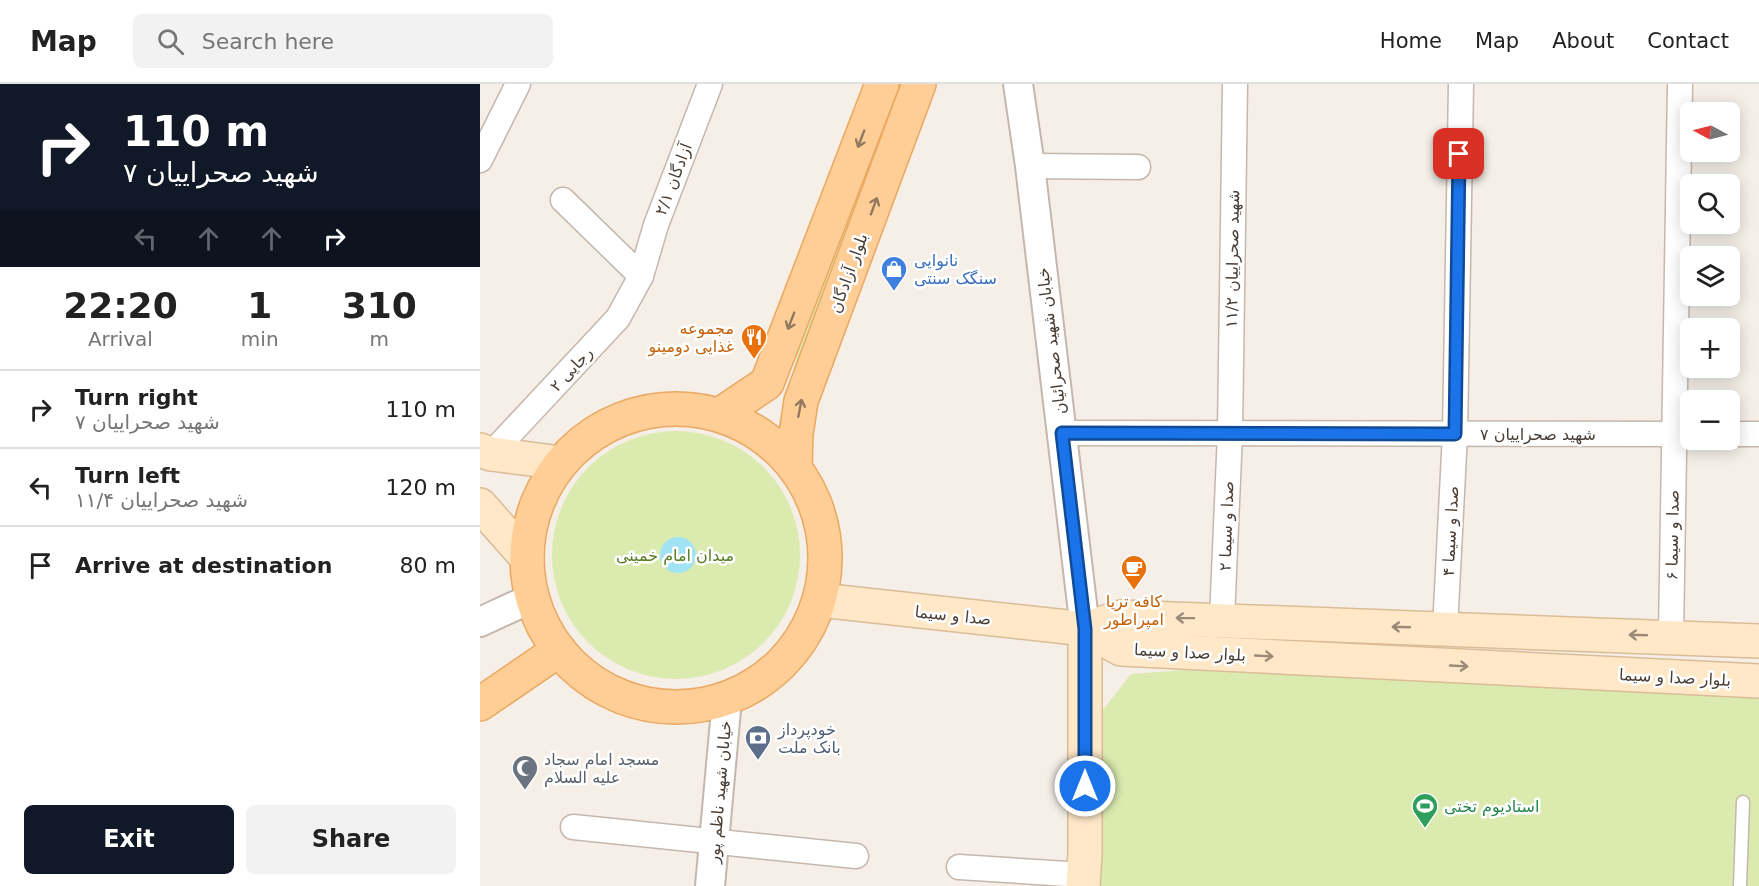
<!DOCTYPE html>
<html lang="en">
<head>
<meta charset="utf-8">
<style>
  body { margin:0; font-family:"DejaVu Sans","Noto Naskh Arabic",sans-serif; background:#f2f2f2; color:#222; height:100vh; display:flex; flex-direction:column; font-size:22px; white-space:nowrap }
  * { box-sizing:border-box; margin:0 }
  p { font-size:20px; color:#767676 }
  .icon { flex:none; width:33px; height:33px; fill:none; stroke:currentColor; stroke-width:2; stroke-linecap:round; stroke-linejoin:round }
  .map { position:relative; flex:1; overflow:hidden }
  .drawer { display:flex; flex-direction:column; background:#fff; width:480px }
  .drawer>* { flex:none }
  .guide { background:#111827; color:#fff; overflow:hidden }
  .needle { width:39px; rotate:277deg }
  .tools { position:absolute; left:1200px; top:18px; display:grid; gap:12px }
  .tools a { display:grid; place-items:center; width:60px; height:60px; border-radius:9px; background:#fff; box-shadow:0 3px 15px #0003; font-size:30px }
  .pin { position:absolute; display:grid; place-items:center; width:51px; height:51px; color:#fff; margin:-26px; border-radius:12px; box-shadow:0 3px 9px #0006 }
  .me { position:absolute; width:66px; margin:-33px; rotate:0deg; stroke-linejoin:round; filter:drop-shadow(0 0 4px #0008) }
  .turn { display:flex; align-items:center; gap:21px; height:126px; padding:0 24px; font-size:27px }
  .turn .icon { width:78px; height:78px; stroke-width:2.5 }
  .turn b { display:block; font-size:42px; line-height:51px }
  .lanes { display:flex; align-items:center; height:57px; padding:0 24px; background:#0003; justify-content:center; gap:30px; direction:ltr }
  .lanes .off { opacity:.35 }
  .eta { display:flex; justify-content:space-evenly; align-items:center; height:102px; text-align:center }
  .eta b { font-size:36px; font-weight:700; line-height:42px }
  .action { display:flex; gap:12px; margin-top:auto; padding:12px 24px }
  .action a { flex:1; height:69px; border-radius:9px; background:#111827; color:#fff; font-size:24px; font-weight:700; line-height:69px; text-align:center }
  .action a+a { background:#f2f2f2; color:#222 }
  ul { padding:0; list-style:none }
  li { display:flex; align-items:center; gap:18px; height:78px; padding:0 24px; border-top:2px solid #e0e0e0 }
  li div { flex:1 }
  li b { display:block; font-size:22px }
  li em { font-style:normal }
  header { display:flex; align-items:center; gap:36px; box-sizing:border-box; height:84px; padding:0 30px; background:#fff; border-bottom:2px solid #e0e0e0 }
  header strong { font-size:28px }
  nav { display:flex; gap:33px; margin-inline-start:auto; font-size:21px }
  .search { width:420px; height:54px; background:#f2f2f2; display:flex; align-items:center; gap:15px; box-sizing:border-box; padding:0 21px; border-radius:9px; color:#767676; font-size:22px }
  main { display:flex; flex:1; min-height:0 }
  .map>svg:first-child { display:block }
  .green { fill:#dbebaf }
  .water { fill:#a1e2f4 }
  .lines { fill:none; stroke-linecap:round; stroke-linejoin:round }
  .service-casing { stroke:#c4b7ad; stroke-width:15 }
  .minor-casing { stroke:#c4b7ad; stroke-width:27 }
  .tertiary-casing { stroke:#c4b7ad; stroke-width:32 }
  .secondary-casing { stroke:#dabc97; stroke-width:36 }
  .primary-casing { stroke:#eaa861; stroke-width:36 }
  .service { stroke:#fff; stroke-width:12 }
  .minor { stroke:#fff; stroke-width:24 }
  .tertiary { stroke:#fff; stroke-width:28 }
  .secondary { stroke:#ffe8c8; stroke-width:33 }
  .primary { stroke:#ffce97; stroke-width:33 }
  .oneway { stroke:#92785d }
  .oneway2 { stroke:#9b8a78 }
  .route-casing { stroke:#114b97; stroke-width:15 }
  .route { stroke:#1a73e8; stroke-width:10 }
  .labels { text-anchor:middle; stroke-width:5; stroke-linejoin:round; paint-order:stroke }
  .street-label { font-size:16px; fill:#493e36; stroke:#fff }
  .shop-label { font-size:16px; fill:#366cbe; stroke:#fff; text-anchor:start }
  .food-label { font-size:16px; fill:#c56008; stroke:#fff; text-anchor:end }
  .park-label { font-size:16px; fill:#577e25; stroke:#fff }
  .service-label { font-size:16px; fill:#4e5e75; stroke:#fff; text-anchor:start }
  .worship-label { font-size:16px; fill:#5b616d; stroke:#fff; text-anchor:start }
  .leisure-label { font-size:16px; fill:#27864d; stroke:#fff; text-anchor:start }
</style>
</head>
<body>
<header>
<strong>Map</strong>
<div class="search"><svg class="icon" aria-label="search" viewBox="0 0 24 24"><circle cx="10" cy="10" r="6"/><path d="M15 15l6 6"/></svg>Search here</div>
<nav><a>Home</a><a>Map</a><a>About</a><a>Contact</a></nav>
</header>
<main>
<section class="drawer">
<div class="guide">
<div class="turn"><svg class="icon" aria-label="right" viewBox="0 0 24 24"><path d="M7 20v-9h11M14 6l5 5-5 5"/></svg><div><b>110 m</b>شهید صحراییان ۷</div></div>
<div class="lanes"><svg class="icon off" aria-label="left" viewBox="0 0 24 24"><path d="M17 20v-9H6M10 6l-5 5 5 5"/></svg><svg class="icon off" aria-label="ahead" viewBox="0 0 24 24"><path d="M12 20V5M6 11l6-6 6 6"/></svg><svg class="icon off" aria-label="ahead" viewBox="0 0 24 24"><path d="M12 20V5M6 11l6-6 6 6"/></svg><svg class="icon" aria-label="right" viewBox="0 0 24 24"><path d="M7 20v-9h11M14 6l5 5-5 5"/></svg></div>
</div>
<div class="eta">
<div><b>22:20</b><p>Arrival</p></div>
<div><b>1</b><p>min</p></div>
<div><b>310</b><p>m</p></div>
</div>
<ul>
<li><svg class="icon" aria-label="right" viewBox="0 0 24 24"><path d="M7 20v-9h11M14 6l5 5-5 5"/></svg><div><b>Turn right</b><p>شهید صحراییان ۷</p></div><em>110 m</em></li>
<li><svg class="icon" aria-label="left" viewBox="0 0 24 24"><path d="M17 20v-9H6M10 6l-5 5 5 5"/></svg><div><b>Turn left</b><p>شهید صحراییان ۱۱/۴</p></div><em>120 m</em></li>
<li><svg class="icon" aria-label="arrive" viewBox="0 0 24 24"><path d="M6 21V4h12l-3 4 3 4H6"/></svg><div><b>Arrive at destination</b></div><em>80 m</em></li>
</ul>
<div class="action"><a>Exit</a><a>Share</a></div>
</section>
<div class="map">
<svg width="1279" height="802" viewBox="0 0 1279 802">
  <rect width="100%" height="100%" fill="#f5efe8"/>
  <g class="green">
    <path d="M415,0H423L317,296L312,292L324,243Z"/>
    <circle cx="196" cy="471" r="124"/>
    <path d="M705,586L1279,613V802H608L616,661L623,626L651,590Z"/>
  </g>
  <circle class="water" cx="198" cy="471" r="18"/>
  <g class="lines">
    <g class="service-casing">
      <path id="service" d="M1260,802L1263,718"/>
    </g>
    <g class="minor-casing">
      <g id="minor">
        <path d="M0,76L38,0"/>
        <path d="M550,82L658,83"/>
        <path d="M83,116L161,192"/>
        <path d="M582,349L1210,350"/>
        <path d="M1250,350H1279"/>
        <path d="M11,370L138,234L161,192L176,141L230,0"/>
        <path d="M742,535L750,349L755,0"/>
        <path d="M965,545L975,350L981,0"/>
        <path d="M1191,552L1200,0"/>
        <path d="M93,743L376,772"/>
        <path d="M479,783L603,791"/>
      </g>
    </g>
    <g class="tertiary-casing">
      <g id="tertiary">
        <path d="M538,0L550,82L605,545"/>
        <path d="M0,538L52,514"/>
        <path d="M230,802L247,615"/>
      </g>
    </g>
    <g class="secondary-casing">
      <g id="secondary">
        <path d="M0,366L11,370L81,379"/>
        <path d="M0,421L47,474"/>
        <path d="M340,516L605,545L641,565L1279,597"/>
        <path d="M605,545L641,533L1279,557"/>
        <path d="M603,802L605,769V545"/>
      </g>
    </g>
    <g class="primary-casing">
      <g id="primary">
        <circle cx="196" cy="474" r="149"/>
        <path d="M241,330L287,299L402,0"/>
        <path d="M315,383L316,350L321,317L439,0"/>
        <path d="M0,620L79,566"/>
      </g>
    </g>
    <use href="#service" class="service"/>
    <use href="#minor" class="minor"/>
    <use href="#tertiary" class="tertiary"/>
    <use href="#secondary" class="secondary"/>
    <use href="#primary" class="primary"/>
  </g>
  <defs><path id="oneway-shaft" d="M-6 0H5M1.5-3L5.5 0L1.5 3" fill="none" stroke-width="1.6" stroke-linecap="round" stroke-linejoin="round" transform="scale(1.5)"/></defs>
  <g class="oneway">
    <use href="#oneway-shaft" transform="translate(381 55) rotate(111)"/>
    <use href="#oneway-shaft" transform="translate(394 122) rotate(-70)"/>
    <use href="#oneway-shaft" transform="translate(311 237) rotate(111)"/>
    <use href="#oneway-shaft" transform="translate(320 324) rotate(-79)"/>
  </g>
  <g class="oneway2">
    <use href="#oneway-shaft" transform="translate(705 534) rotate(-179)"/>
    <use href="#oneway-shaft" transform="translate(921 543) rotate(-178)"/>
    <use href="#oneway-shaft" transform="translate(1158 551) rotate(-178)"/>
    <use href="#oneway-shaft" transform="translate(784 572) rotate(3)"/>
    <use href="#oneway-shaft" transform="translate(979 582) rotate(3)"/>
  </g>
  <g class="lines">
    <g class="route-casing">
      <path id="route" d="M605,702V545L582,349L975,350L979,70"/>
    </g>
    <use href="#route" class="route"/>
  </g>
  <defs>
    <g id="shop-pin" transform="scale(1.35)"><path d="M0 17L-7.5 6A9.5 9.5 0 1 1 7.5 6Z" fill="#3f7fe0" stroke="#fff"/><path d="M-5-2.5h2.3a2.7 3.5 0 0 1 5.4 0H5L5.5 6h-11ZM-1.5-2.5h3a1.5 2.3 0 0 0-3 0Z" fill="#fff"/></g>
    <g id="restaurant-pin" transform="scale(1.35)"><path d="M0 17L-7.5 6A9.5 9.5 0 1 1 7.5 6Z" fill="#e8710a" stroke="#fff"/><path d="M-5-6h1v4h1v-4h1v4h1v-4h1v5L-1.5 .5V6h-2V.5L-5-1ZM5-6V6H3V1.5H1.5Q1.5-4 5-6Z" fill="#fff"/></g>
    <g id="cafe-pin" transform="scale(1.35)"><path d="M0 17L-7.5 6A9.5 9.5 0 1 1 7.5 6Z" fill="#e8710a" stroke="#fff"/><path d="M-5.5-4.5H6V0H3Q3 3.5 0 3.5H-2.5Q-5.5 3.5-5.5 0ZM3-3.2v2h1.7v-2ZM-6 4.5H4V6H-6Z" fill="#fff"/></g>
    <g id="bank-pin" transform="scale(1.35)"><path d="M0 17L-7.5 6A9.5 9.5 0 1 1 7.5 6Z" fill="#5c6f8a" stroke="#fff"/><path d="M-6-4H6V4H-6ZM0-2.3a2.3 2.3 0 1 0 0 4.6a2.3 2.3 0 1 0 0-4.6Z" fill="#fff"/></g>
    <g id="mosque-pin" transform="scale(1.35)"><path d="M0 17L-7.5 6A9.5 9.5 0 1 1 7.5 6Z" fill="#6b7280" stroke="#fff"/><path d="M3.5-4.9A6 6 0 1 0 3.5 4.9A5 5 0 1 1 3.5-4.9Z" fill="#fff"/></g>
    <g id="stadium-pin" transform="scale(1.35)"><path d="M0 17L-7.5 6A9.5 9.5 0 1 1 7.5 6Z" fill="#2e9e5b" stroke="#fff"/><path d="M0-5a6.5 5 0 1 0 0 10a6.5 5 0 1 0 0-10ZM-3.5-1.8h7v3.6h-7Z" fill="#fff"/></g>
  </defs>
  <g fill-rule="evenodd">
    <use href="#shop-pin" x="414" y="185"/>
    <use href="#restaurant-pin" x="274" y="253"/>
    <use href="#cafe-pin" x="654" y="484"/>
    <use href="#bank-pin" x="278" y="654"/>
    <use href="#mosque-pin" x="45" y="684"/>
    <use href="#stadium-pin" x="945" y="722"/>
  </g>
  <g class="labels">
    <g class="street-label">
      <text transform="translate(193 95) rotate(-69)" y="6">آزادگان ۲/۱</text>
      <text transform="translate(752 175) rotate(-89)" y="6">شهید صحراییان ۱۱/۲</text>
      <text transform="translate(368 189) rotate(-70)" y="6">بلوار آزادگان</text>
      <text transform="translate(571 257) rotate(-97)" y="6">خیابان شهید صحرائیان</text>
      <text transform="translate(91 285) rotate(-47)" y="6">رجایی ۲</text>
      <text x="1058" y="356">شهید صحراییان ۷</text>
      <text transform="translate(746 442) rotate(-88)" y="6">صدا و سیما ۲</text>
      <text transform="translate(970 447) rotate(-87)" y="6">صدا و سیما ۴</text>
      <text transform="translate(1192 451) rotate(-89)" y="6">صدا و سیما ۶</text>
      <text transform="translate(473 531) rotate(6)" y="6">صدا و سیما</text>
      <text transform="translate(710 568) rotate(3)" y="6">بلوار صدا و سیما</text>
      <text transform="translate(1195 593) rotate(3)" y="6">بلوار صدا و سیما</text>
      <text transform="translate(239 708) rotate(-85)" y="6">خیابان شهید ناظم پور</text>
    </g>
    <g class="shop-label">
      <text x="434" y="182">نانوایی<tspan x="434" dy="18">سنگک سنتی</tspan></text>
    </g>
    <g class="food-label">
      <text x="254" y="250">مجموعه<tspan x="254" dy="18">غذایى دومینو</tspan></text>
      <text x="654" y="523" text-anchor="middle">کافه تریا<tspan x="654" dy="18">امپراطور</tspan></text>
    </g>
    <g class="park-label">
      <text x="195" y="477">میدان امام خمینی</text>
    </g>
    <g class="service-label">
      <text x="298" y="651">خودپرداز<tspan x="298" dy="18">بانک ملت</tspan></text>
    </g>
    <g class="worship-label">
      <text x="64" y="681">مسجد امام سجاد<tspan x="64" dy="18">علیه السلام</tspan></text>
    </g>
    <g class="leisure-label">
      <text x="964" y="728">استادیوم تختی</text>
    </g>
  </g>
</svg>
<div class="tools">
<a><svg class="needle" viewBox="-14 -14 28 28"><path d="M0-13l5 13h-10z" fill="#e53935"/><path d="M0 13l5-13h-10z" fill="#767676"/></svg></a>
<a><svg class="icon" aria-label="search" viewBox="0 0 24 24"><circle cx="10" cy="10" r="6"/><path d="M15 15l6 6"/></svg></a>
<a><svg class="icon" aria-label="layers" viewBox="0 0 24 24"><path d="M12 4l9 5-9 5-9-5zM3 14l9 5 9-5"/></svg></a>
<a>+</a>
<a>−</a>
</div>
<div class="pin" style="left:979px;top:70px;background:#d93025"><svg class="icon" aria-label="arrive" viewBox="0 0 24 24"><path d="M6 21V4h12l-3 4 3 4H6"/></svg></div>
<svg class="me" style="left:605px;top:702px" viewBox="-20 -20 40 40"><circle r="17" fill="#1a73e8" stroke="#fff" stroke-width="3"/><path d="M0-11L8 9 0 5-8 9z" fill="#fff"/></svg>
</div>
</main>
</body>
</html>
